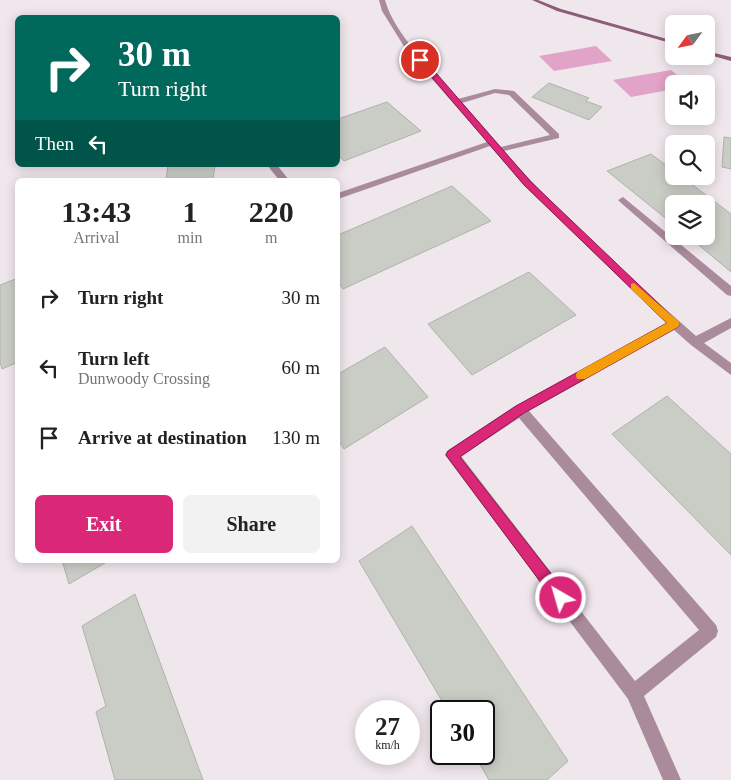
<!DOCTYPE html>
<html lang="en">
<head>
<meta charset="utf-8">
<style>
  body { margin:0; font-family:"Times New Roman",serif; background:#f2f2f2; color:#222; height:100vh; display:flex; flex-direction:column; font-size:19px; white-space:nowrap }
  * { box-sizing:border-box; margin:0 }
  p { font-size:16px; color:#767676 }
  .icon { flex:none; width:28px; height:28px; fill:none; stroke:currentColor; stroke-width:2; stroke-linecap:round; stroke-linejoin:round }
  .map { position:relative; flex:1; overflow:hidden }
  .drawer { position:absolute; left:15px; top:178px; width:325px; height:385px; display:flex; flex-direction:column; background:#fff; border-radius:8px; box-shadow:0 2px 12px #0003 }
  .drawer>* { flex:none }
  .top-card { position:absolute; left:15px; top:15px; width:325px; height:152px; border-radius:8px; box-shadow:0 2px 12px #0003; background:#00695c; color:#fff; overflow:hidden }
  .needle { width:32px; rotate:237deg }
  .controls { position:absolute; left:665px; top:15px; display:grid; gap:10px }
  .controls a { display:grid; place-items:center; width:50px; height:50px; border-radius:8px; background:#fff; box-shadow:0 2px 12px #0003; font-size:25px }
  .speed { position:absolute; left:355px; top:700px; display:flex; gap:10px; font-size:25px; font-weight:700; text-align:center }
  .speed>* { display:grid; place-content:center; width:65px; height:65px; border-radius:50%; background:#fff; box-shadow:0 2px 12px #0003; line-height:1 }
  .speed small { font-size:12px; font-weight:400 }
  .speed .limit { border:2px solid #111; border-radius:8px; background:#fff; color:#111 }
  .pin { position:absolute; display:grid; place-items:center; width:42px; height:42px; color:#fff; margin:-21px; border:2px solid #fff; border-radius:50%; box-shadow:0 1px 5px #0007 }
  .me { position:absolute; width:55px; margin:-28px; rotate:322deg; stroke-linejoin:round; filter:drop-shadow(0 0 4px #0008) }
  .turn { display:flex; align-items:center; gap:18px; height:105px; padding:0 20px; font-size:22px }
  .turn .icon { width:65px; height:65px; stroke-width:2.5 }
  .turn b { display:block; font-size:35px; line-height:42px }
  .then { display:flex; align-items:center; height:48px; padding:0 20px; background:#0003; gap:10px; font-size:19px }
  .eta { display:flex; justify-content:space-evenly; align-items:center; height:85px; text-align:center }
  .eta b { font-size:30px; font-weight:700; line-height:35px }
  .action { display:flex; gap:10px; margin-top:auto; padding:10px 20px }
  .action a { flex:1; height:58px; border-radius:8px; background:#db2777; color:#fff; font-size:20px; font-weight:700; line-height:58px; text-align:center }
  .action a+a { background:#f2f2f2; color:#222 }
  ul { padding:0; list-style:none }
  li { display:flex; align-items:center; gap:15px; height:70px; padding:0 20px }
  li div { flex:1 }
  li b { display:block; font-size:19px }
  li em { font-style:normal }
  .map>svg:first-child { display:block }
  .green { fill:#e1a3c7 }
  .lines { fill:none; stroke-linecap:round; stroke-linejoin:round }
  .stream { fill:#8c5d79; fill-rule:evenodd }
  .building { fill:#c9cdc5; stroke:#afb3ac }
  .minor { fill:#a98b9c; fill-rule:evenodd }
  .route { fill:#db2777; stroke:#8e194d }
  .slow { fill:#f59e0b }
</style>
</head>
<body>
<div class="map">
<svg width="731" height="780" viewBox="0 0 731 780">
  <rect width="100%" height="100%" fill="#f0e7ec"/>
  <g class="green">
    <path d="M596,46L612,61L554,71L539,56Z"/>
    <path d="M671,70L688,84H674V89L631,97L613,80Z"/>
  </g>
  <g class="lines">
    <g class="stream">
      <path d="M532,0H538L561,9L674,41V44L557,11Z"/>
      <path d="M706,51L731,57V61L706,54Z"/>
    </g>
  </g>
  <g class="building">
    <path d="M549,83L589,98L586,101L602,107L589,120L532,97Z"/>
    <path d="M387,102L421,131L344,161L338,155V119Z"/>
    <path d="M724,137L731,138V169L722,167Z"/>
    <path d="M651,154L674,171V176H681L731,214V272L688,236H706V204H674V225L607,171Z"/>
    <path d="M168,165H215L213,180H166Z"/>
    <path d="M452,186L491,221L343,289L338,282V235Z"/>
    <path d="M529,272L576,315L472,375L428,324Z"/>
    <path d="M18,278V362L2,369L0,362V285Z"/>
    <path d="M385,347L428,397L344,449L338,440V374Z"/>
    <path d="M667,396L731,454V555L612,434Z"/>
    <path d="M412,526L568,761L547,780H489L474,754H484V711H448L359,561Z"/>
    <path d="M62,560H110L69,584Z"/>
    <path d="M135,594L203,780H115L96,712L106,706L82,626Z"/>
  </g>
  <g class="lines">
    <g class="minor">
      <path d="M379,0H385C395,36 434,71 458,99L495,89L514,91L559,134V138L504,151C561,216 631,279 696,336L731,318V328L704,343L731,363V375L691,345L674,330L529,411L716,625L718,631L716,637L644,696L681,780H663L628,699L445,455L447,451L515,406L666,323L524,185L490,146L338,199V193L487,142L405,48L382,11ZM495,93L509,95L550,135L501,147L462,103ZM519,418L699,630L635,681L461,456Z"/>
      <path d="M267,165H277L289,180H279Z"/>
      <path d="M623,197L731,286V296L727,295L620,202L618,200Z"/>
    </g>
  </g>
  <path class="route" d="M418,58H423L530,181L680,324L678,327L524,413L460,457L566,593L569,598L566,603L561,605L556,603L446,455L448,451L516,406L667,323L524,185L418,61Z"/>
  <path class="slow" d="M634,283L678,321L680,324L678,327L585,379H577L576,375L577,372L667,323L631,289V284Z"/>
</svg>
<div class="controls">
<a><svg class="needle" viewBox="-14 -14 28 28"><path d="M0-13l5 13h-10z" fill="#e53935"/><path d="M0 13l5-13h-10z" fill="#767676"/></svg></a>
<a><svg class="icon" aria-label="sound" viewBox="0 0 24 24"><path d="M4 9h4l5-4v14l-5-4H4zM17 9q2 3 0 6"/></svg></a>
<a><svg class="icon" aria-label="search" viewBox="0 0 24 24"><circle cx="10" cy="10" r="6"/><path d="M15 15l6 6"/></svg></a>
<a><svg class="icon" aria-label="layers" viewBox="0 0 24 24"><path d="M12 4l9 5-9 5-9-5zM3 14l9 5 9-5"/></svg></a>
</div>
<div class="speed"><div>27<small>km/h</small></div><div class="limit">30</div></div>
<div class="pin" style="left:420px;top:60px;background:#d93025"><svg class="icon" aria-label="arrive" viewBox="0 0 24 24"><path d="M6 21V4h12l-3 4 3 4H6"/></svg></div>
<svg class="me" style="left:561px;top:598px" viewBox="-20 -20 40 40"><circle r="17" fill="#db2777" stroke="#fff" stroke-width="3"/><path d="M0-11L8 9 0 5-8 9z" fill="#fff"/></svg>
<div class="top-card">
<div class="turn"><svg class="icon" aria-label="right" viewBox="0 0 24 24"><path d="M7 20v-9h11M14 6l5 5-5 5"/></svg><div><b>30 m</b>Turn right</div></div>
<div class="then">Then<svg class="icon" aria-label="left" viewBox="0 0 24 24"><path d="M17 20v-9H6M10 6l-5 5 5 5"/></svg></div>
</div>
<section class="drawer">
<div class="eta">
<div><b>13:43</b><p>Arrival</p></div>
<div><b>1</b><p>min</p></div>
<div><b>220</b><p>m</p></div>
</div>
<ul>
<li><svg class="icon" aria-label="right" viewBox="0 0 24 24"><path d="M7 20v-9h11M14 6l5 5-5 5"/></svg><div><b>Turn right</b></div><em>30 m</em></li>
<li><svg class="icon" aria-label="left" viewBox="0 0 24 24"><path d="M17 20v-9H6M10 6l-5 5 5 5"/></svg><div><b>Turn left</b><p>Dunwoody Crossing</p></div><em>60 m</em></li>
<li><svg class="icon" aria-label="arrive" viewBox="0 0 24 24"><path d="M6 21V4h12l-3 4 3 4H6"/></svg><div><b>Arrive at destination</b></div><em>130 m</em></li>
</ul>
<div class="action"><a>Exit</a><a>Share</a></div>
</section>
</div>
</body>
</html>
